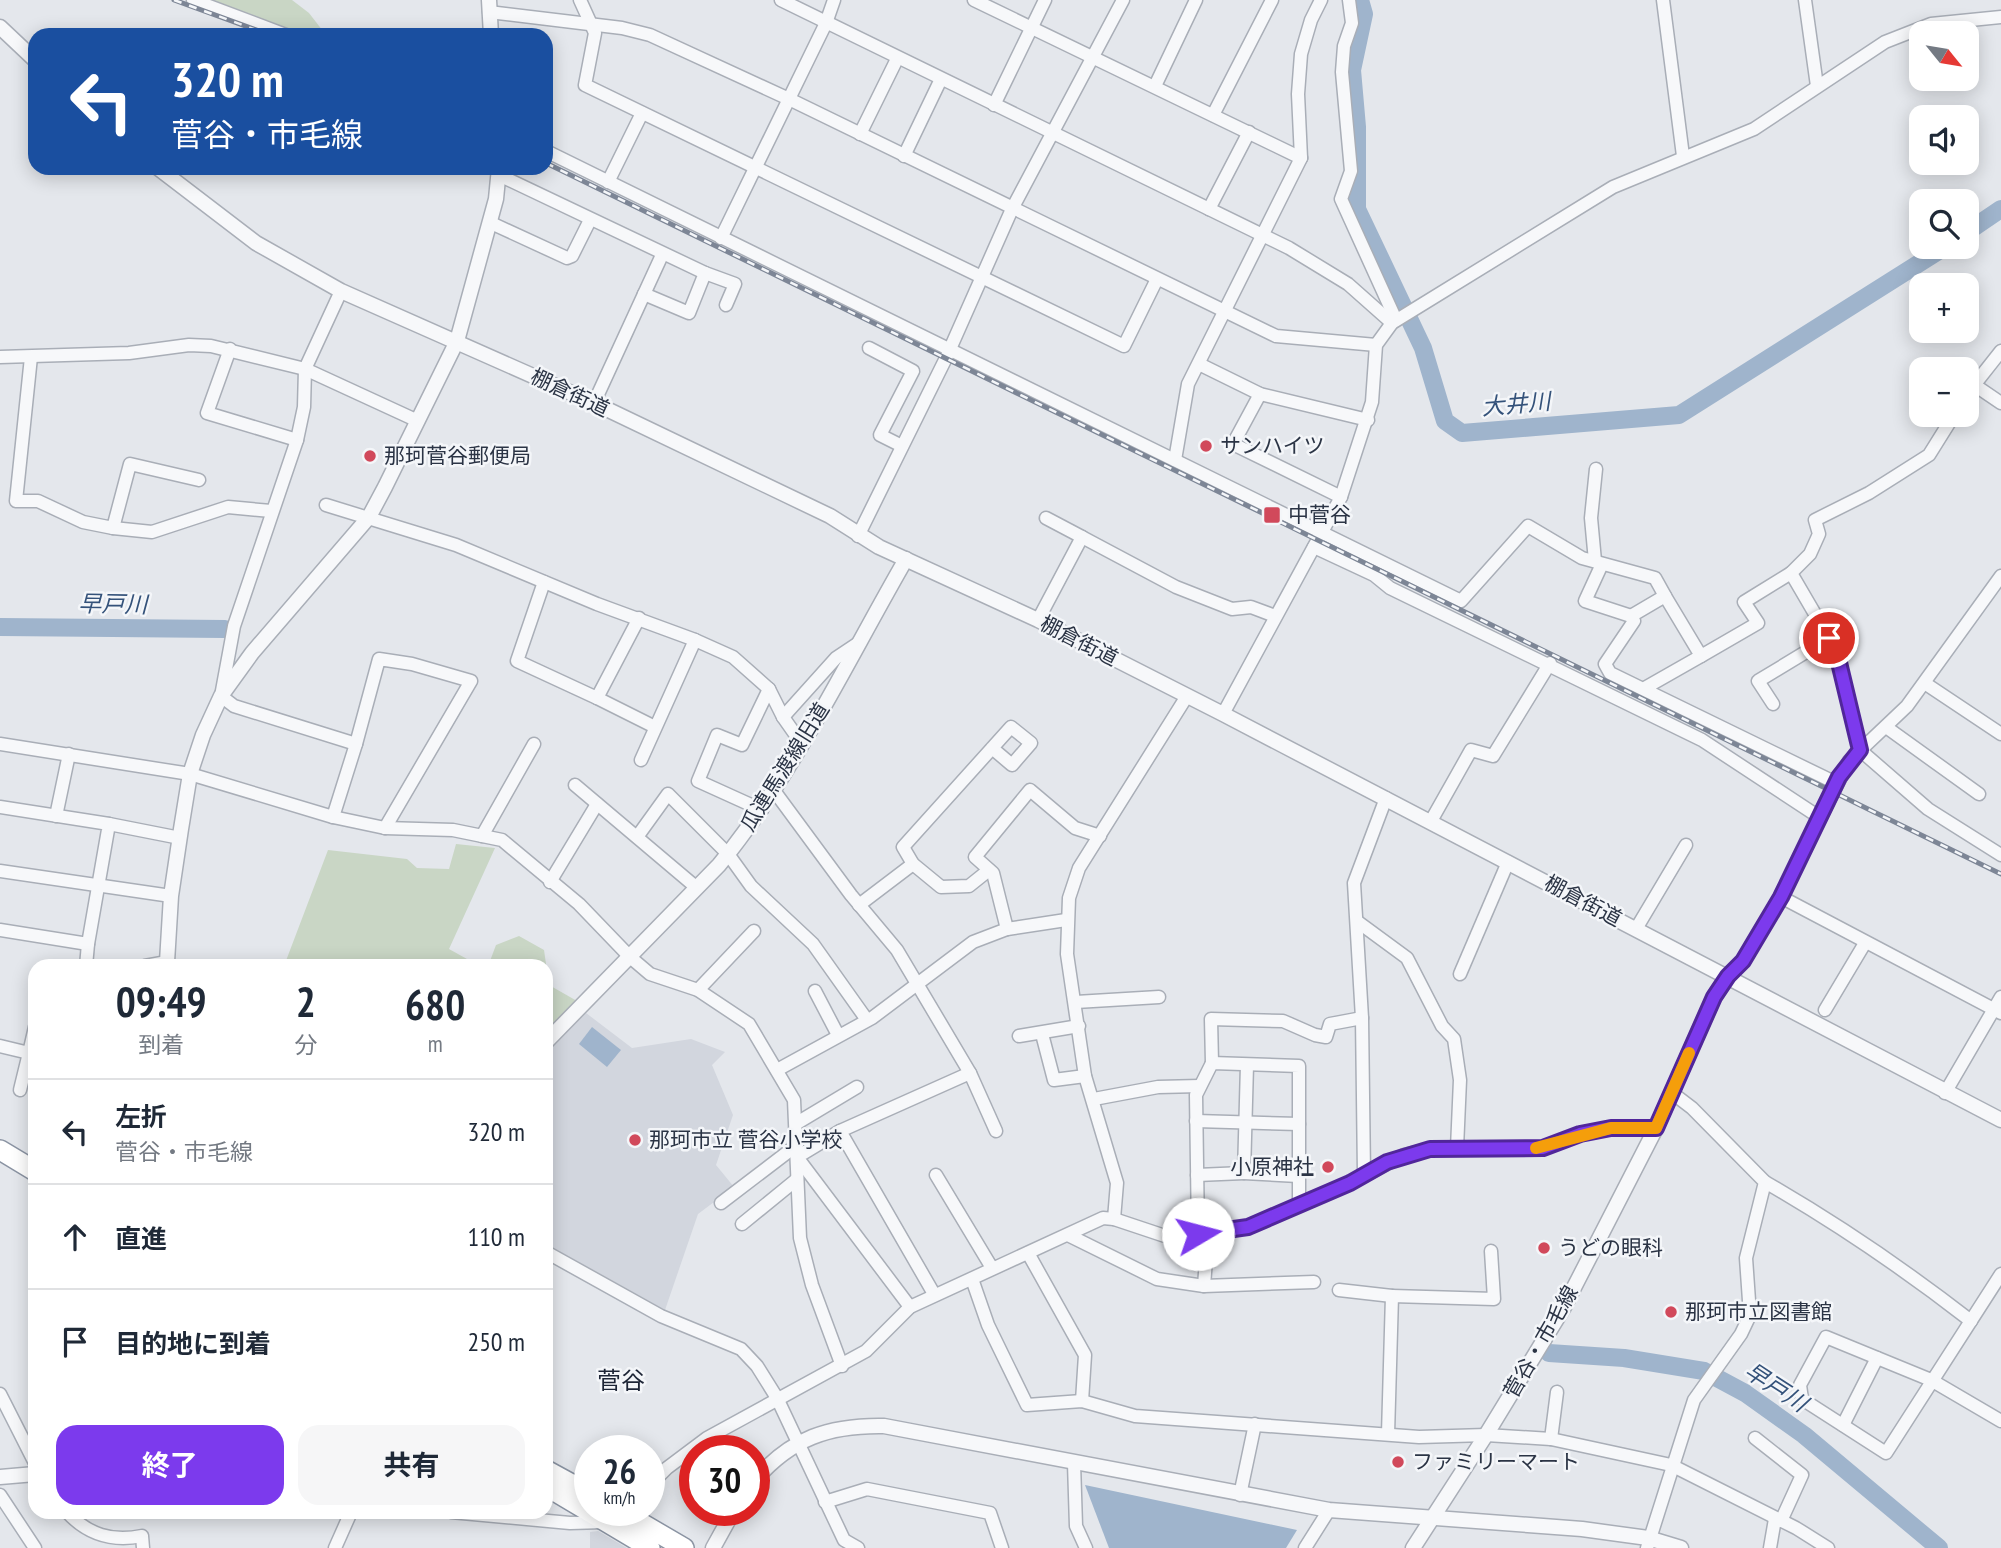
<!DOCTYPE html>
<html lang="ja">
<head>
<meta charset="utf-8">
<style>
  body { margin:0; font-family:"PT Sans Narrow","Noto Sans JP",sans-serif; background:#f6f6f7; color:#1f2937; height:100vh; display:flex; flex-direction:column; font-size:26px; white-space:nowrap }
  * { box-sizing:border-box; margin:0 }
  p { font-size:23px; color:#747a83 }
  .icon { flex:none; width:38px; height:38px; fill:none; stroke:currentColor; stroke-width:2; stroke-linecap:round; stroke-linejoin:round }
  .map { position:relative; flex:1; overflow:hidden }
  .drawer { position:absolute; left:28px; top:959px; width:525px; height:560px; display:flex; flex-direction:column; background:#fff; border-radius:21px; box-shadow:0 4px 18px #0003 }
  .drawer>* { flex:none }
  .banner { position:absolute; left:28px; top:28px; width:525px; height:147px; border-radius:21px; box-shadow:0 4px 18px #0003; background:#1a4fa0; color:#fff; overflow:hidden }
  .needle { width:46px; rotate:120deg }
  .buttons { position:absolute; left:1909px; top:21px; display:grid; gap:14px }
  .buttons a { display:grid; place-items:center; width:70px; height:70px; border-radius:14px; background:#fff; box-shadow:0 4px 18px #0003; font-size:35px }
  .speed { position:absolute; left:574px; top:1435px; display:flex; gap:14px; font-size:35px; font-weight:700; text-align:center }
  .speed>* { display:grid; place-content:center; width:91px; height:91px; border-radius:50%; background:#fff; box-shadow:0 4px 18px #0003; line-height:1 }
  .speed small { font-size:18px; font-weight:400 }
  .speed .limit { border:10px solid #d22; background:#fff; color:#111 }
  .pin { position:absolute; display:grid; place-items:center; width:60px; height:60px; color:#fff; margin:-30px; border:4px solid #fff; border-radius:50%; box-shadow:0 2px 7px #0007 }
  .me { position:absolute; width:77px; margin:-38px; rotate:82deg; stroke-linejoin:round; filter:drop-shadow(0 0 5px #0008) }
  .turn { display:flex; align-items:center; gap:24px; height:147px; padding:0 28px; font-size:32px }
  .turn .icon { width:91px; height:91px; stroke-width:2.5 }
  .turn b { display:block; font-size:49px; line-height:60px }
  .eta { display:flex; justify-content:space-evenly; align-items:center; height:119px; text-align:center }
  .eta b { font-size:42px; font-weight:700; line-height:49px }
  .action { display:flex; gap:14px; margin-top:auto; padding:14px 28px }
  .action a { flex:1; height:80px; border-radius:21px; background:#7c3aed; color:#fff; font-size:28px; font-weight:700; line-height:80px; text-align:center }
  .action a+a { background:#f6f6f7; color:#1f2937 }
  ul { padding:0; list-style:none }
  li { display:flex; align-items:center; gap:21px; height:105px; padding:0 28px; border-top:2px solid #e0e1e3 }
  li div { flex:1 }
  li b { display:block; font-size:26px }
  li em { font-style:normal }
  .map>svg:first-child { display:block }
  .built { fill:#d2d6de }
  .green { fill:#c9d6c5 }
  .water { fill:#9fb4cc }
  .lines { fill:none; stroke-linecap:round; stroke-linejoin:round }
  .river { stroke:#9fb4cc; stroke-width:18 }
  .minor-casing { stroke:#a9aeb7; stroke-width:15 }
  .tertiary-casing { stroke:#a9aeb7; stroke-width:17 }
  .trunk-casing { stroke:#8b94a3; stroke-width:22 }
  .minor { stroke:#f7f8fa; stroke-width:12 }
  .tertiary { stroke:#f7f8fa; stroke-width:14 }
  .trunk { stroke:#fff; stroke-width:19 }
  .rail-casing { stroke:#7d8696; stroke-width:5 }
  .rail { stroke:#f4f6f9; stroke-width:2.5; stroke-dasharray:8; stroke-linecap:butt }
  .route-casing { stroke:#51269a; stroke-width:18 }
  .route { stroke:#7c3aed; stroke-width:12 }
  .slow { stroke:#f59e0b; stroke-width:12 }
  .poi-dot { fill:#d1495b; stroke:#f4f6f9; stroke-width:2.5 }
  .labels { text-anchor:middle; stroke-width:5; stroke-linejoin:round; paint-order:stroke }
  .street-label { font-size:21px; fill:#2b3445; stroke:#f4f6f9 }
  .poi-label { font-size:21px; fill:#2b3445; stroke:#f4f6f9; text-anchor:start }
  .water-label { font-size:23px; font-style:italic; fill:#34527a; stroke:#f4f6f9 }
  .quarter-label { font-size:24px; fill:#1d2536; stroke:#f4f6f9 }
</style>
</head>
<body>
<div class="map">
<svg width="2001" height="1548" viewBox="0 0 2001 1548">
  <rect width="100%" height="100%" fill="#e4e7ec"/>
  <g class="built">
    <path d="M586,1013L632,1048L691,1039L725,1052L712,1065L733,1115L716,1165L734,1187L698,1214L665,1310L546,1244V1054Z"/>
    <path d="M598,1531L627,1548H590V1532Z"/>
  </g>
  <g class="green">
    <path d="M204,0H292L309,13L326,35H298Z"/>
    <path d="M456,844L495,848L449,949L476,964L490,961L496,945L519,936L544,950L549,985L577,1001L548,1030L546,966H284L328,850L407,859L417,868L449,869Z"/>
  </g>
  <g class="water">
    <path d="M592,1027L621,1050L607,1067L579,1044Z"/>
    <path d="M1085,1485L1297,1530L1286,1548H1109Z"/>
  </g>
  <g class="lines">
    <g class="river">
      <path d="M1360,0L1364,14L1352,70L1357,127V209L1423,348L1445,421L1462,433L1679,415L1945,247"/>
      <path d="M1967,232L2001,209"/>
      <path d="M0,627L225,629"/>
      <path d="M1549,1353L1624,1358L1704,1371L1745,1393L1804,1435L1939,1548"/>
    </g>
    <g class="minor-casing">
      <g id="minor">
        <path d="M193,0L286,35"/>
        <path d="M580,0L595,33L585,85L1124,346L1157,279"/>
        <path d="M781,0L1289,248L1348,284L1392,323"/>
        <path d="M974,0L1301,158"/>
        <path d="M1349,0L1352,23L1344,46L1342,72L1351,171L1341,199L1396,320"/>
        <path d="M1663,0L1683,156"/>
        <path d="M1805,0L1817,86"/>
        <path d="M489,12L622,28L650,35L789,99L1276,336L1376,345"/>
        <path d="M1155,86L1196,0"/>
        <path d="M994,105L1045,0"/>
        <path d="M1213,115L1272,0"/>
        <path d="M860,134L897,59"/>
        <path d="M546,151L1461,601L1528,526L1582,558L1655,578L1665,596"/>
        <path d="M904,156L941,79"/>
        <path d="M499,175L705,273L689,313L644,294"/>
        <path d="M608,182L642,113"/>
        <path d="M1209,209L1249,132"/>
        <path d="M491,223L567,258L572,256L590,220"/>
        <path d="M721,238L826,23L834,0"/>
        <path d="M705,273L735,284L726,305"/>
        <path d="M869,348L913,371L880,435L902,446"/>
        <path d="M230,349L207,413L297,440"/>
        <path d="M0,357L129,353L189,345L211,346L305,369L418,421"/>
        <path d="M31,357L16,501H38L83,522L113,528L130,464L199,480"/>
        <path d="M1199,364L1260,394L1368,420"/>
        <path d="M1973,384L2001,403"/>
        <path d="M1260,394L1233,444L1341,497"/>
        <path d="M1967,394L2001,351"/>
        <path d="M594,403L662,255"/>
        <path d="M1954,415L1929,455L1869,493L1815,520L1819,534L1810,554L1791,573L1836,650L1860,750L1928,809L2001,855"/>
        <path d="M1175,460L1188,384L1301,158L1298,94L1301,54L1311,20L1321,0"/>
        <path d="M326,505L456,545L597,604L695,640"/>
        <path d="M113,528L152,532L228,507L271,511"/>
        <path d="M858,536L946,358L1012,209L1123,0"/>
        <path d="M1082,537L1176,587L1232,609L1251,607L1275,616"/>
        <path d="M1314,547L1374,575L1390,588L1702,740L1819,817"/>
        <path d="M1595,561L1591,518L1596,469"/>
        <path d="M1602,564L1585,601L1631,616"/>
        <path d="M544,582L517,661L597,698L639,618"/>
        <path d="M1038,620L1082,537L1046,518"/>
        <path d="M1701,656L1758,623L1744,602L1791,573"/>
        <path d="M1926,684L2001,734"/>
        <path d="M1643,689L1701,656L1665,596L1631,616L1634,621L1605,664L1610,673L1836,783"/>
        <path d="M597,698L655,727"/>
        <path d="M1773,704L1758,681L1829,638"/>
        <path d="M1223,714L1341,497L1372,402L1376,345L1392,323L1613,187L1754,129L1885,42L1931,24L2001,17"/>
        <path d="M783,717L836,658L857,644"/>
        <path d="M1886,727L1979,794"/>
        <path d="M0,744L190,774L333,817L385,828L453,830L502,840L579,904L630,957L650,974L698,990L749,1024L794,1100L800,1238L812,1285L842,1366"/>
        <path d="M356,744L379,659L412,664L471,681L385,828"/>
        <path d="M641,760L695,640L733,657L769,689L783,717L802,744"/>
        <path d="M575,785L697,888"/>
        <path d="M775,792L851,895L897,950L970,1073L840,1131L934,1294"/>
        <path d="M0,807L109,824L88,944L0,930"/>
        <path d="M762,810L698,781L717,735L742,745L769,689"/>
        <path d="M56,816L69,754"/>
        <path d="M333,817L356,744L234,706L221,696L234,626L297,440L304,407L305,369L341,291"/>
        <path d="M1431,821L1471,750L1493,756L1550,663"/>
        <path d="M109,824L180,838"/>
        <path d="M482,836L534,744"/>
        <path d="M637,837L668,794L728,854L751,886L813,944L867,1020"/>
        <path d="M989,870L969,886L941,887L913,864L903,847L1011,727L1031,743L1012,765L992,748"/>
        <path d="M0,871L171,896"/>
        <path d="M550,882L597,804"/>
        <path d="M1781,897L2001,1013"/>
        <path d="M859,905L913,864"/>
        <path d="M1066,920L1007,929L993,873L975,857L1030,790L1075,828L1100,836"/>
        <path d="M1358,922L1407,958L1442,1026L1454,1039L1460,1080L1457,1148"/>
        <path d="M1636,929L1686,845"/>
        <path d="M86,966L88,944"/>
        <path d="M145,966L167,962V966"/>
        <path d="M1460,974L1508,862"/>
        <path d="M1728,976L1743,961L1781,897L1849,761L1907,706L2001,576"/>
        <path d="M698,990L754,931"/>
        <path d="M815,991L838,1035"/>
        <path d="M1076,1002L1159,997"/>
        <path d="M1825,1010L1865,943"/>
        <path d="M1042,1034L1054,1080L1085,1076"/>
        <path d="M1019,1036L1079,1026"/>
        <path d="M0,1046L29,1053L35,1027"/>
        <path d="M1212,1063L1211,1019L1283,1021L1315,1035L1326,1037L1330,1024L1362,1018"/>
        <path d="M1247,1065L1244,1173L1298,1176"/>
        <path d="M777,1070L872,1018L973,942L1007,929"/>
        <path d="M970,1073L996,1131"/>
        <path d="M20,1090L29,1053"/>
        <path d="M1945,1093L2001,997"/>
        <path d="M1094,1099L1158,1087L1200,1086"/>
        <path d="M1196,1121L1299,1124"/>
        <path d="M797,1123L857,1087"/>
        <path d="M840,1131L797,1157L910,1307"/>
        <path d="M936,1175L992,1268"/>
        <path d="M1197,1175L1244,1173"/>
        <path d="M1364,1175L1362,1018L1354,883L1386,798"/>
        <path d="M1765,1182C1838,1224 1904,1269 1971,1321"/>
        <path d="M721,1203L797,1145"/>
        <path d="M1114,1219L1165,1236L1248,1227L1350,1183L1404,1155L1430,1149L1543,1148L1579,1134L1611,1128H1656"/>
        <path d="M742,1224L796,1180"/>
        <path d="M1198,1234L1196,1095L1212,1063L1299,1066V1206"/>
        <path d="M1068,1235L1157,1279L1204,1286L1314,1282"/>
        <path d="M546,1252L661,1316L741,1349L757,1366L777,1398L844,1540L858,1548"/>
        <path d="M1028,1253L1085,1355L1082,1401"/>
        <path d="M2001,1274L1886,1453L1802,1399L1800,1385L1826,1337L1931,1380L2001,1421"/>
        <path d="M972,1279L988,1325L1027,1405L1082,1401L1135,1416L1419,1437L1486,1435L1551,1439L1671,1465L1796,1528L1828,1548"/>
        <path d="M1204,1286L1208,1233"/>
        <path d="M1339,1290L1392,1296"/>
        <path d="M0,1394L35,1463"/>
        <path d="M1843,1425L1877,1358"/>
        <path d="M1388,1434L1392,1296L1494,1299L1491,1251"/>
        <path d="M1755,1438L1802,1475L1781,1521"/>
        <path d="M1551,1439L1557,1392"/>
        <path d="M1074,1463L1076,1526L1086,1548"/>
        <path d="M649,1486L667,1468L707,1438L866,1351L910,1307L1103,1218L1114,1219L1117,1183L1085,1076L1067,954L1069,898L1079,868L1187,696"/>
        <path d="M0,1495L35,1548"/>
        <path d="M1240,1495L1255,1424"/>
        <path d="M825,1502L867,1489L990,1513L1002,1548"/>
        <path d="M67,1512C88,1535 112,1542 142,1536L143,1548"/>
        <path d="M451,1512L570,1523L604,1522"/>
        <path d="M335,1548L351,1512"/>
        <path d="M1305,1548L1329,1510"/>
        <path d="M1647,1548L1694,1400L1741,1334L1750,1315L1746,1258L1765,1182L1692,1108L1671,1092"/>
        <path d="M1770,1548L1775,1519"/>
      </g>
    </g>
    <g class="tertiary-casing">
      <g id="tertiary">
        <path d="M489,0L491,35"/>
        <path d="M0,27L35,60"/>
        <path d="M158,168L256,243L341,291L594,403L830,516L879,547L1038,620L1223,714L2001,1120"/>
        <path d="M167,962L171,896L181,829L190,774L203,735L221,696L252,653L369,517L385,487L457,341L496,199L499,168"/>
        <path d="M546,1042L719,865C795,772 846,663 906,559"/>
        <path d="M0,1477L35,1474"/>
        <path d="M754,1481C791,1438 829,1425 884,1426L1329,1510L1582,1529L1648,1538L1681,1548"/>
        <path d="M713,1548L734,1510"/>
        <path d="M1413,1548L1486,1435L1564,1307L1656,1128L1714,997L1728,976"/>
      </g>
    </g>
    <g class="trunk-casing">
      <g id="trunk">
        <path d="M0,1150L35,1171"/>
        <path d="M546,1470L590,1494"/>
        <path d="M546,1486L650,1548"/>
        <path d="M619,1510L684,1548"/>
      </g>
    </g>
    <use href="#minor" class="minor"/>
    <use href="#tertiary" class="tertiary"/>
    <use href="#trunk" class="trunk"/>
    <g class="rail-casing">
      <g id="rail">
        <path d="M174,0L270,35"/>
        <path d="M546,163L2001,874"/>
      </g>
    </g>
    <use href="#rail" class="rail"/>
  </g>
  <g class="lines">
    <g class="route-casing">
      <path id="route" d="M1198,1234L1248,1227L1350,1183L1387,1162L1430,1149L1543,1148L1580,1134L1611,1128H1656L1714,997L1728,976L1743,961L1781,897L1839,777L1860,750L1836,650L1829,638"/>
    </g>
    <use href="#route" class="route"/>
    <path class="slow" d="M1536,1148L1611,1128H1656L1689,1053"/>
  </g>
  <g class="poi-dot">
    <circle cx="1206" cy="446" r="7"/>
    <circle cx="370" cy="456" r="7"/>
    <rect x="1263" y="506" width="18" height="18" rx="3.5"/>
    <circle cx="635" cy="1140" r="7"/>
    <circle cx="1328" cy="1167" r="7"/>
    <circle cx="1544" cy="1248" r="7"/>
    <circle cx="1671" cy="1312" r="7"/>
    <circle cx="1398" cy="1462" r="7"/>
  </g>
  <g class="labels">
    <g class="street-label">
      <text transform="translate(570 393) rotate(25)" y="7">棚倉街道</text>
      <text transform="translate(1079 641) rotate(27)" y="7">棚倉街道</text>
      <text transform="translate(785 767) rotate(-58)" y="7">瓜連馬渡線旧道</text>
      <text transform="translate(1583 901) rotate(28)" y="7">棚倉街道</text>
      <text transform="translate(1541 1342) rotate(-60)" y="7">菅谷・市毛線</text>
    </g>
    <g class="poi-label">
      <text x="1220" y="453">サンハイツ</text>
      <text x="384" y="463">那珂菅谷郵便局</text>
      <text x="1288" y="522">中菅谷</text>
      <text x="649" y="1147">那珂市立 菅谷小学校</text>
      <text x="1314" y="1174" text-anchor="end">小原神社</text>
      <text x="1558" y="1255">うどの眼科</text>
      <text x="1685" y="1319">那珂市立図書館</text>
      <text x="1412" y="1469">ファミリーマート</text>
    </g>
    <g class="water-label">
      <text transform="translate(1516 404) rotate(-5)" y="8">大井川</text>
      <text transform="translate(113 604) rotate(1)" y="8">早戸川</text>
      <text transform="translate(1776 1387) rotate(33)" y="8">早戸川</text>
    </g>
    <g class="quarter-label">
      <text x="621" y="1389">菅谷</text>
    </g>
  </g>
</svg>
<div class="buttons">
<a><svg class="needle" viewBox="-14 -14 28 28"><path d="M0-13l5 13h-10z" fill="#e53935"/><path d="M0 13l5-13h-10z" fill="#747a83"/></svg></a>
<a><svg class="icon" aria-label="sound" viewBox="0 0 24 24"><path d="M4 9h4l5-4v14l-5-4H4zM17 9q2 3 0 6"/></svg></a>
<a><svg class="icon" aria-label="search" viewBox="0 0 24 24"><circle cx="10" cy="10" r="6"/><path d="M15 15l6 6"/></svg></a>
<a>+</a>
<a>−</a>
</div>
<div class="speed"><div>26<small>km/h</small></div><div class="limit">30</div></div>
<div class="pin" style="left:1829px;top:638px;background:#d93025"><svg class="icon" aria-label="arrive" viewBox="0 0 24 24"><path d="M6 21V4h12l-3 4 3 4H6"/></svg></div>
<svg class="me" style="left:1198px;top:1234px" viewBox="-20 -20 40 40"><circle r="19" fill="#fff"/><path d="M0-13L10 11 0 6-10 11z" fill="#7c3aed"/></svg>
<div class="banner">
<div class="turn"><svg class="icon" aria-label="left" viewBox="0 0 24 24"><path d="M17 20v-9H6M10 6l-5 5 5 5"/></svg><div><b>320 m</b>菅谷・市毛線</div></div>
</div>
<section class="drawer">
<div class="eta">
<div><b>09:49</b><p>到着</p></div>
<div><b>2</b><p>分</p></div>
<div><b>680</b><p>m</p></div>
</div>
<ul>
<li><svg class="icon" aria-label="left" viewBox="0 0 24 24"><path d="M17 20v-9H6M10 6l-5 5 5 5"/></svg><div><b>左折</b><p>菅谷・市毛線</p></div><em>320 m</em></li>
<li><svg class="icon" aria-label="ahead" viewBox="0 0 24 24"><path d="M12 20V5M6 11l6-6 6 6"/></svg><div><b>直進</b></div><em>110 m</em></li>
<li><svg class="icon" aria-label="arrive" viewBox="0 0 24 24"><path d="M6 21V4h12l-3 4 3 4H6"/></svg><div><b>目的地に到着</b></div><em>250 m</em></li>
</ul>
<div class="action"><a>終了</a><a>共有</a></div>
</section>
</div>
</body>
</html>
